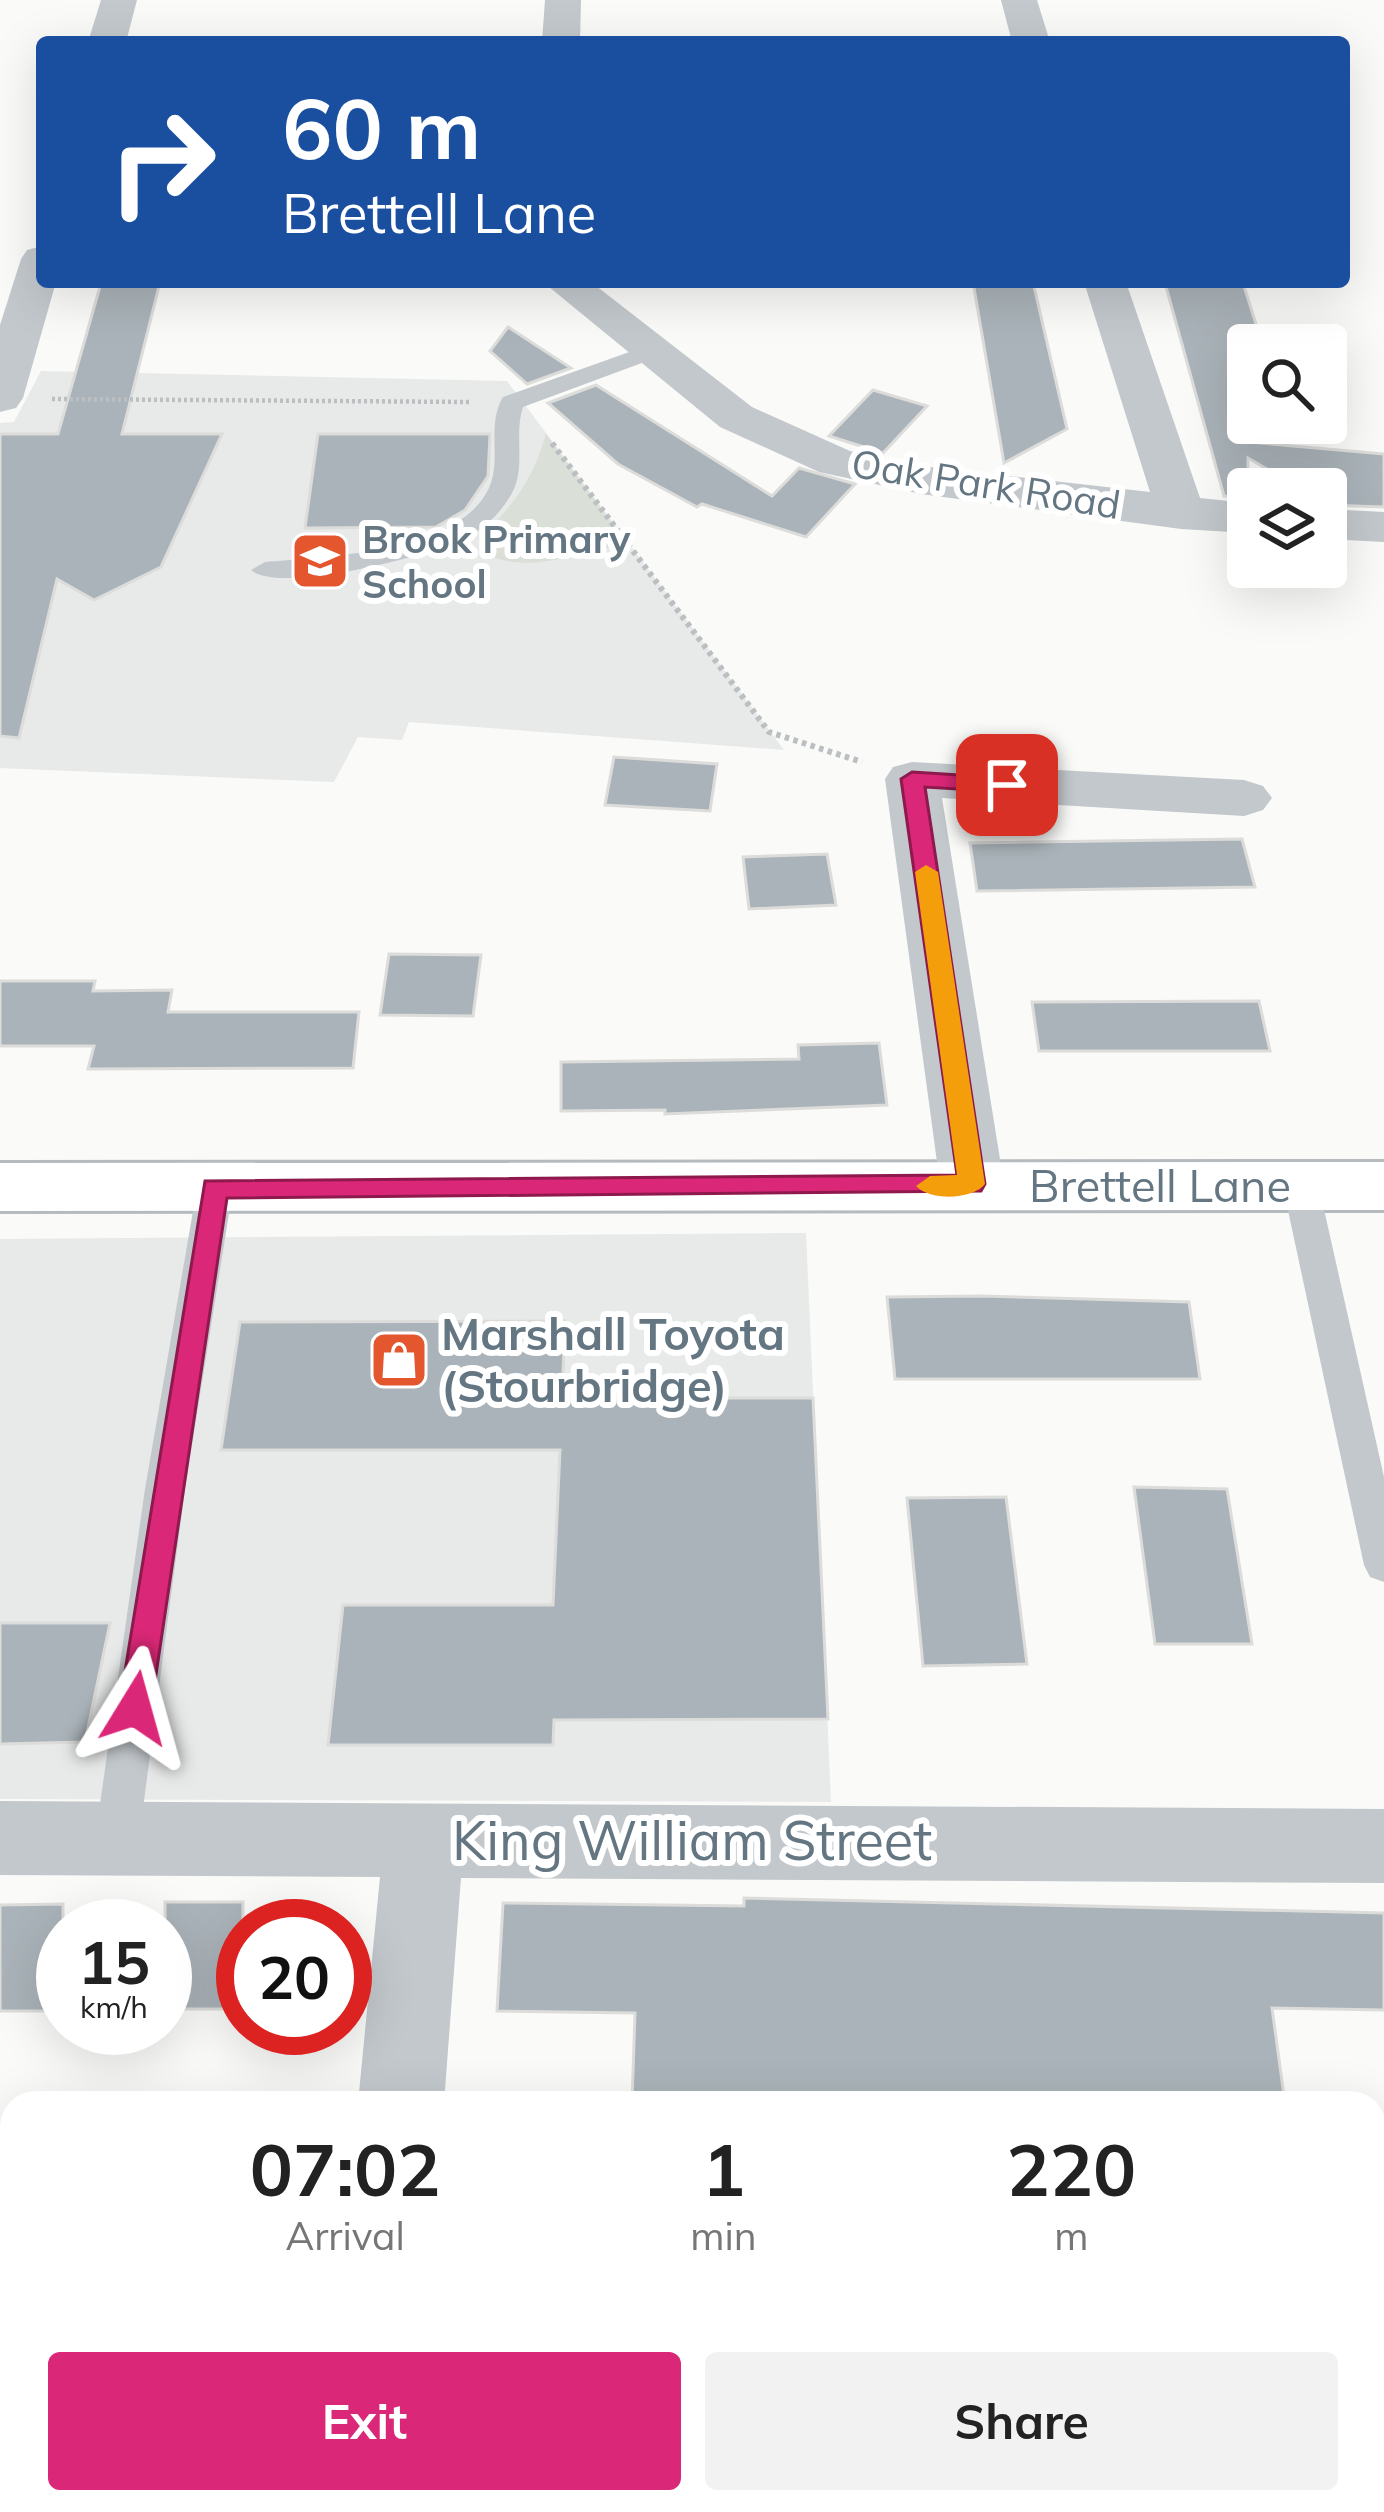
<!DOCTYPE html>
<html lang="en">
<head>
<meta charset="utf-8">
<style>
  body { margin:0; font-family:Mulish,sans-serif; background:#f2f2f2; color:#222; height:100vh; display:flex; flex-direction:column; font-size:45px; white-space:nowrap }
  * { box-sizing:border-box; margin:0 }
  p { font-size:39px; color:#767676 }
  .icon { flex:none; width:66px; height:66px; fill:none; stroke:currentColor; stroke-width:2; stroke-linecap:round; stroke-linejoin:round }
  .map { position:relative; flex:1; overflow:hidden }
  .drawer { position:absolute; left:0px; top:2091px; width:1386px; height:423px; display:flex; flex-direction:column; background:#fff; border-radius:36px 36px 0 0; box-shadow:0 12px 48px #0002 }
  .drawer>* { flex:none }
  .guide { position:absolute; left:36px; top:36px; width:1314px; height:252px; border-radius:12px; box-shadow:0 12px 48px #0002; background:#1a4fa0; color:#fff; overflow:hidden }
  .buttons { position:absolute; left:1227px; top:324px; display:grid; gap:24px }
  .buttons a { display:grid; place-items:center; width:120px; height:120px; border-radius:12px; background:#fff; box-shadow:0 12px 48px #0002; font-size:60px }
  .speed { position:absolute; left:36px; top:1899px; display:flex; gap:24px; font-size:60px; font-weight:700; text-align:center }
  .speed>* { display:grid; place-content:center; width:156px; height:156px; border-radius:50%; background:#fff; box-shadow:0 12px 48px #0002; line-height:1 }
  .speed small { font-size:30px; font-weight:400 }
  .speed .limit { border:18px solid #d22; background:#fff; color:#111 }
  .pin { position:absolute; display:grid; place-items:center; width:102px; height:102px; color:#fff; margin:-51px; border-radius:24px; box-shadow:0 6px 18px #0006 }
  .me { position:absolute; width:132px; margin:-66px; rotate:8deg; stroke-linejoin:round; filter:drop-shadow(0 0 9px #0008) }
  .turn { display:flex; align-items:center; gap:42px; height:252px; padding:0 48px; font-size:54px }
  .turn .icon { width:156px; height:156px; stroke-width:2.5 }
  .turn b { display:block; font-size:84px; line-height:102px }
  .eta { display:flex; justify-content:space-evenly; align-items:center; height:204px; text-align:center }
  .eta b { font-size:72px; font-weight:700; line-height:84px }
  .cta { display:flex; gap:24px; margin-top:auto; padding:24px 48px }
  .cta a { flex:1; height:138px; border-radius:12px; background:#db2777; color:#fff; font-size:48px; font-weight:700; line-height:138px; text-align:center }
  .cta a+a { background:#f2f2f2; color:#222 }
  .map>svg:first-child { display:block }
  .built { fill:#e8e9e9 }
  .green { fill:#dadfd7 }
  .building { fill:#aab3b9; stroke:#dcdcda; stroke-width:3 }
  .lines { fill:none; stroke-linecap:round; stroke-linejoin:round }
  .primary-casing { stroke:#b5babe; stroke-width:6 }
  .path-far1 { stroke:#bbbfc2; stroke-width:4.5; stroke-dasharray:3 3; stroke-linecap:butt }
  .path { stroke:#bbbfc2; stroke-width:6; stroke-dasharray:4.5 4.5; stroke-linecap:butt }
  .lane { fill:#c3c8cc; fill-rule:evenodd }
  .street { fill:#c3c8cc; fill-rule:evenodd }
  .primary { fill:#fff; fill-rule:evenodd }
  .route { fill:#db2777; stroke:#8e194d; stroke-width:3 }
  .slow { fill:#f59e0b }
  .labels { text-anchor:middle; stroke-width:12; stroke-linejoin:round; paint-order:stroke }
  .far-street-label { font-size:39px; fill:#657683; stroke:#fff }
  .far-poi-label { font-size:39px; font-weight:bold; fill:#657683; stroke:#fff; text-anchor:start }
  .street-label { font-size:45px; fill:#657683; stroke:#fff }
  .poi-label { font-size:45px; font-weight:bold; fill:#657683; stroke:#fff; text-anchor:start }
  .near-street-label { font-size:54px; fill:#657683; stroke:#fff }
</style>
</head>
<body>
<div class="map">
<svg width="1384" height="2512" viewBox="0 0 1384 2512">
  <rect width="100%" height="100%" fill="#fafaf8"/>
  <g class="built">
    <path d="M41,371L507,381L784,750L409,722L402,740L358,737L334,782L0,768V423L14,422Z"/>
    <path d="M806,1233L831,1802L0,1799V1239Z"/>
  </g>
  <path class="green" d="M546,434L627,544C579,552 528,576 483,553L479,537C514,507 534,477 546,434Z"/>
  <g class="building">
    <path d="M160,282L122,434H222L161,567L94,600L57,579L19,738L0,736V434H58L101,283Z"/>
    <path d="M973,282H1033L1067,429L1004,463Z"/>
    <path d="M1165,283H1243L1262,343H1248V442L1384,454V507L1327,505L1326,489H1301L1248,458V498L1224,496Z"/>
    <path d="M508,327L571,368L527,384L490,351Z"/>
    <path d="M596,385L772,496L799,468L855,484L806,537L702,504L697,507L618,464L548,403Z"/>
    <path d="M873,390L927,406L883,453L829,436Z"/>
    <path d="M318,434H490L488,476L465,510L436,527L305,528Z"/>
    <path d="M614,757L717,764L710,811L605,805Z"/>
    <path d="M1242,839L1255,887L977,891L970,843Z"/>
    <path d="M827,854L836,905L749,909L743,857Z"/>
    <path d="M389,954L481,955L473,1016L380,1015Z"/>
    <path d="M0,981H95L93,991L172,990L168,1012H359L353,1068L88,1069L94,1046H0Z"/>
    <path d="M1259,1001L1270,1051H1039L1032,1002Z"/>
    <path d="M879,1043L887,1105L665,1114V1110L561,1111V1062L799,1059L798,1045Z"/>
    <path d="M982,1296L1189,1302L1200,1379H895L887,1297Z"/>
    <path d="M565,1321L562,1398H813L828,1719L554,1720L553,1745H328L343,1605H553L560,1450H221L240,1322Z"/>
    <path d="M1134,1487L1227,1489L1252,1644H1155Z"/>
    <path d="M1006,1497L1027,1664L923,1666L907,1498Z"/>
    <path d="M0,1623H110L85,1742L0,1744Z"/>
    <path d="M744,1898L1384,1913V2010L1272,2008L1285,2103L735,2096V2103H632L635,2013L497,2011L503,1903L744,1906Z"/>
    <rect x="165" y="1902" width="78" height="107"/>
    <path d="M63,1904V2011H0V1905Z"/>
  </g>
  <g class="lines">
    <g class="primary-casing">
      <path id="primary" d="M1384,1162V1210L0,1211V1163Z"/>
    </g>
    <path class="path-far1" d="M52,399L469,402"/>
    <path class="path" d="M552,443L769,732L862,762"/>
    <g class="lane">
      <path d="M649,345L658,347V357L523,407C513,436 528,471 509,498C499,514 486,527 469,536C437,555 277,595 251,570L265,562C326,557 459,553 489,488C502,459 486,426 503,397Z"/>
      <path d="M1301,1174L1313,1178L1319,1187L1384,1477V1582L1370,1577L1364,1565L1283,1187L1289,1178Z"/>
      <path d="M215,1175L227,1179L233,1188L185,1489L139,1839L132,1853L117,1859L102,1853L95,1839L145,1489L197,1188L203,1179Z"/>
    </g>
    <g class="street">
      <path d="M101,0H137L126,42H88Z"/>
      <path d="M545,0H581L580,42H542Z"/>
      <path d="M1001,0H1037L1050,42H1012Z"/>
      <path d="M42,246V282H56L23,398L16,408L0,412V325L21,259L27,250Z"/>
      <path d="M543,282H591L752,407L850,451L921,466L1150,492L1084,282H1126L1200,498L1248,503V533L1181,529L921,494L819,472L720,427Z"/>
      <path d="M1326,509L1384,512V542L1326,539Z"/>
      <path d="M912,762L1244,780L1263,786L1272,798L1263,810L1244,816L942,798L1004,1184L995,1201L972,1208L949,1201L940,1184L885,779L893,767Z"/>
      <path d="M0,1801L1384,1809V1883L461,1878L444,2103H358L380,1877L0,1875Z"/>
      <path d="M318,2502H414L413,2512H317Z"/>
    </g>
    <use href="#primary" class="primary"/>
  </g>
  <path class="route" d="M912,772L1007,778L1018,785L1007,792L925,787L985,1184L981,1191L227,1198L151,1708L146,1718L135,1722L124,1718L119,1708L205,1181L957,1175L901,779Z"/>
  <path class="slow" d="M926,865L938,872L985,1184C972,1200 930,1201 916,1186L930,1176L957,1175L915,872Z"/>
  <defs>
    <g id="school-square" transform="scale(3)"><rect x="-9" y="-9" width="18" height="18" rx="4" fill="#e4572e" stroke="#fff"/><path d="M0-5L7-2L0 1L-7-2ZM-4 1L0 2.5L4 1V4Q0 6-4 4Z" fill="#fff"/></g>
    <g id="shop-square" transform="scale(3)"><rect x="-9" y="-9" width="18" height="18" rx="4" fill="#e4572e" stroke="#fff"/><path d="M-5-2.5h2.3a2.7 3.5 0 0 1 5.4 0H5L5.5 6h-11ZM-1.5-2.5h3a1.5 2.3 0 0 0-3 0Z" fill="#fff"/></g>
  </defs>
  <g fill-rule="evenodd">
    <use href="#school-square" x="320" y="561"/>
    <use href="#shop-square" x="399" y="1360"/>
  </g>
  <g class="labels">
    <g class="far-street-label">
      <text transform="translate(986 484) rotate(9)" y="14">Oak Park Road</text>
    </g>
    <g class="far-poi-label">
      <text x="362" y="553">Brook Primary<tspan x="362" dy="45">School</tspan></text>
    </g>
    <g class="street-label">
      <text x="1160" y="1202">Brettell Lane</text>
    </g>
    <g class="poi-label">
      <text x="441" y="1350">Marshall Toyota<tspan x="441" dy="52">(Stourbridge)</tspan></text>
    </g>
    <g class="near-street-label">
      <text x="692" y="1860">King William Street</text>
    </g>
  </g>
</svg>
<div class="buttons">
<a><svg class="icon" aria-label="search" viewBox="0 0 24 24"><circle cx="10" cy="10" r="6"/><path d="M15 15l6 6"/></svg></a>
<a><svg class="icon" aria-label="layers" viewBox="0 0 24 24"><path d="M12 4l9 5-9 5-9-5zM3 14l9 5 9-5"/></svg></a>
</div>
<div class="speed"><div>15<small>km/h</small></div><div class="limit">20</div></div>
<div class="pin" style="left:1007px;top:785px;background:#d93025"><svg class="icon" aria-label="arrive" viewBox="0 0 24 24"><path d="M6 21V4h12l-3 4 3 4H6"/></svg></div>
<svg class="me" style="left:135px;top:1708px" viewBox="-20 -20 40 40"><path d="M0-17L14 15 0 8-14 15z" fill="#db2777" stroke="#fff" stroke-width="4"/></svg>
<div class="guide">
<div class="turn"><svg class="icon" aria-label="right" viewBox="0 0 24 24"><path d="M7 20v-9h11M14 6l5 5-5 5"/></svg><div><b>60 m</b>Brettell Lane</div></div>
</div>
<section class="drawer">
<div class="eta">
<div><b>07:02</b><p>Arrival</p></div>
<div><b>1</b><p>min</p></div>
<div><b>220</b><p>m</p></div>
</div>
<div class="cta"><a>Exit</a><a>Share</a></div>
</section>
</div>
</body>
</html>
